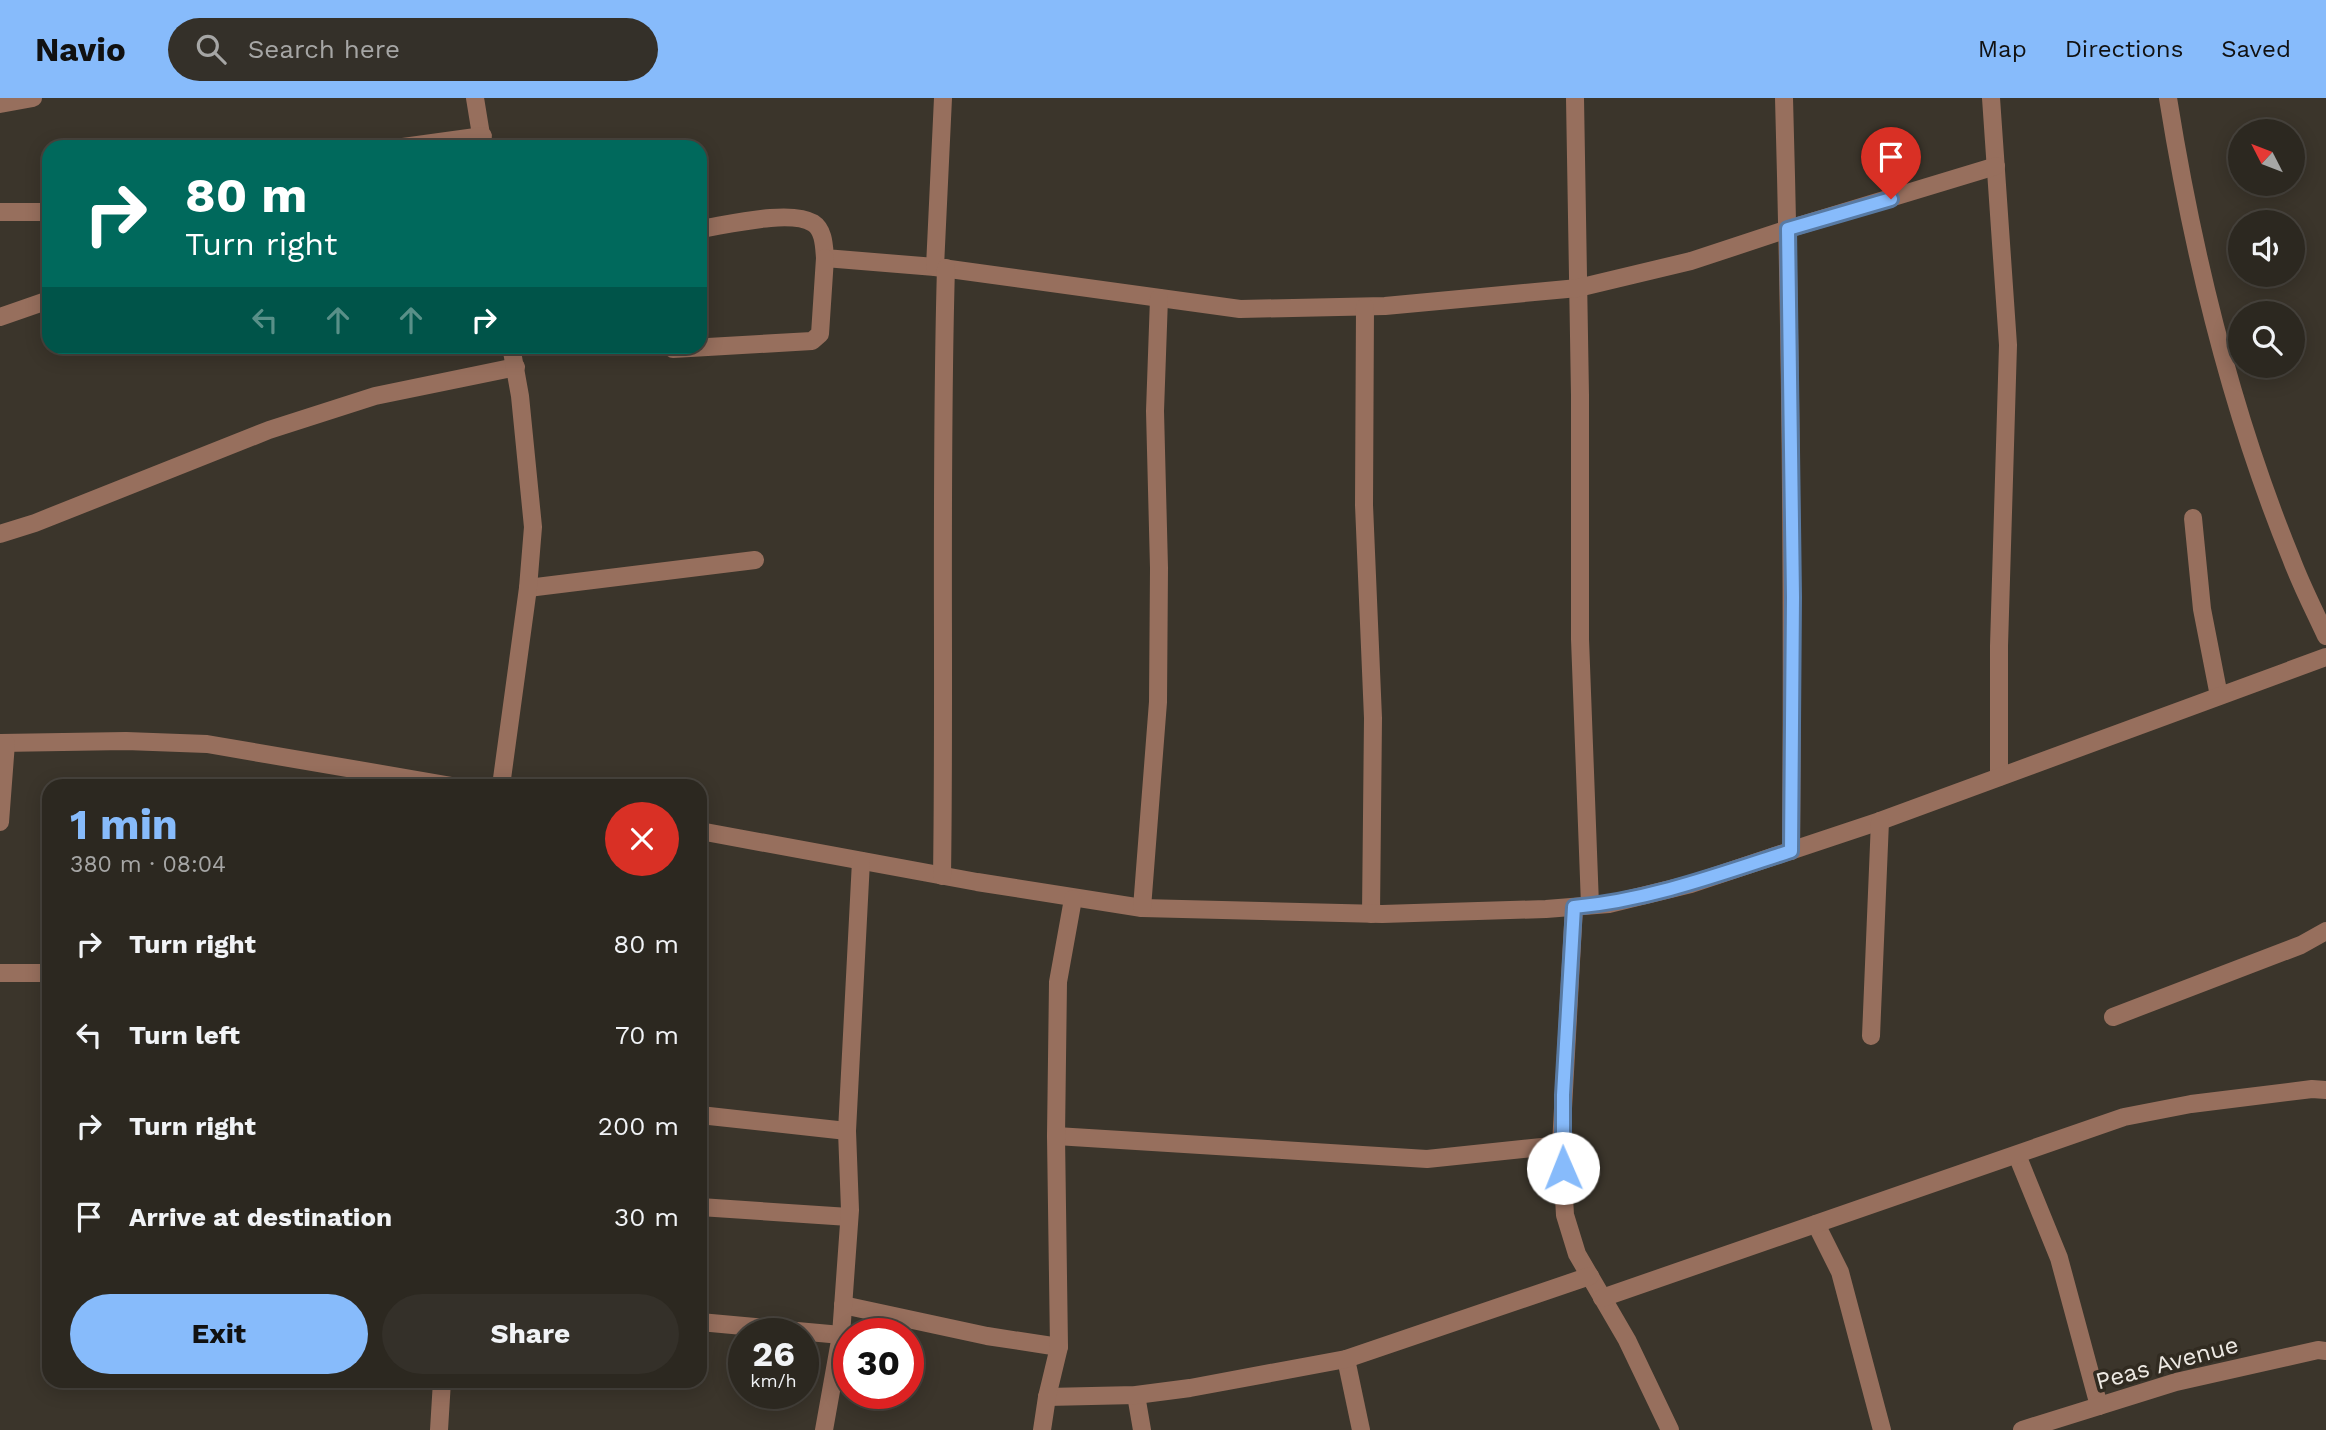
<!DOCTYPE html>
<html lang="en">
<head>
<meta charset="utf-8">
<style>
  body { margin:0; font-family:"Work Sans",sans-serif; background:#343029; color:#f1f3f6; height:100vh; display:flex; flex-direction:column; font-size:26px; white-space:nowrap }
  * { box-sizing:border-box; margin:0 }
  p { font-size:23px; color:#a6a6a5 }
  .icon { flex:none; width:38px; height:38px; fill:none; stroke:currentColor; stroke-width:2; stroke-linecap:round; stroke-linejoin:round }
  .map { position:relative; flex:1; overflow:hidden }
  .sheet { position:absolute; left:42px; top:681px; width:665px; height:609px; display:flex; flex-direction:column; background:#2c2820; border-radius:21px; box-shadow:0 4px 18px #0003,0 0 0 2px #48443e }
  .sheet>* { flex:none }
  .top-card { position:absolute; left:42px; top:42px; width:665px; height:214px; border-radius:21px; box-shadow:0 4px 18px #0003,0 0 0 2px #48443e; background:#00695c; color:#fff; overflow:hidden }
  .needle { width:46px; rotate:312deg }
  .fabs { position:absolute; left:2228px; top:21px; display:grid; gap:14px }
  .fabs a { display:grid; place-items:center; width:77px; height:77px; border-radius:50%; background:#2c2820; box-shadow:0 4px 18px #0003,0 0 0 2px #48443e; font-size:35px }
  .speed { position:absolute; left:728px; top:1220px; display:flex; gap:14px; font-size:35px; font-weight:700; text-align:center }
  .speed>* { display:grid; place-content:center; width:91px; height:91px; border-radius:50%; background:#2c2820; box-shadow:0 4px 18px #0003,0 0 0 2px #48443e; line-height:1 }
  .speed small { font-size:18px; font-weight:400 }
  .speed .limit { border:10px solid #d22; background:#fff; color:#111 }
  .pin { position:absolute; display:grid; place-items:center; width:60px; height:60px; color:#fff; margin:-72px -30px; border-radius:50% 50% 50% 0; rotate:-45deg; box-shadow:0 0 7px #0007 }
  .pin .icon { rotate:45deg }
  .me { position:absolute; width:77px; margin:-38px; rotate:359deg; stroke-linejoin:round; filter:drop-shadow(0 0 5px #0008) }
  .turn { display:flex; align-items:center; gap:24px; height:147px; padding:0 28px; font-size:32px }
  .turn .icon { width:91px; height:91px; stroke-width:2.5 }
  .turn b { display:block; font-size:49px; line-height:60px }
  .lanes { display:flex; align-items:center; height:66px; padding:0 28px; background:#0003; justify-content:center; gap:35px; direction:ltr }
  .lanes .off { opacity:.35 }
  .round { display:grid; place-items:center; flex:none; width:74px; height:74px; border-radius:37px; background:#343029 }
  .overview { display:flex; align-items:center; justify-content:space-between; height:119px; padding:0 28px }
  h1 { font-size:42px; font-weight:700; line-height:52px; color:#87bbfb }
  .action { display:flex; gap:14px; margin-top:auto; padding:14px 28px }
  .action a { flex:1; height:80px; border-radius:42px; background:#87bbfb; color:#111; font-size:28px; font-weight:700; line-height:80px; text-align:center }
  .action a+a { background:#343029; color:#f1f3f6 }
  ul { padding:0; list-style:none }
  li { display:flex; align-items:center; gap:21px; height:91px; padding:0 28px }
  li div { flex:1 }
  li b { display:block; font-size:26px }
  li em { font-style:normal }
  header { display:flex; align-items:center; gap:42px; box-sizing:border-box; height:98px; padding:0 35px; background:#87bbfb; color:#111 }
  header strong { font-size:33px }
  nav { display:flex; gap:38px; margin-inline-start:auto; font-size:24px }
  .search { width:490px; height:63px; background:#343029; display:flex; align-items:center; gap:18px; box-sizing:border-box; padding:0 24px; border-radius:38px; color:#a6a6a5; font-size:26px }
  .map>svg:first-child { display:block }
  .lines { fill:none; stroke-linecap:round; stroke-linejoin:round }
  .minor { stroke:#976f5d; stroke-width:18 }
  .route-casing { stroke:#587aa3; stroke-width:18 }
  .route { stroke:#87bbfb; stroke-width:12 }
  .labels { text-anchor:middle; stroke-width:7; stroke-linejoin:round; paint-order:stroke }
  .street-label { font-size:24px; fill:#ede9e3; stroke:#312b21 }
</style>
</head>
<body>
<header>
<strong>Navio</strong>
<div class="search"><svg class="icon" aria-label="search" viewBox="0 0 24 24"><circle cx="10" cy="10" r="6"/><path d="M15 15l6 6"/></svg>Search here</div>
<nav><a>Map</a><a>Directions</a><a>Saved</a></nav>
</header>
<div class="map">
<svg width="2326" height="1332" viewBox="0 0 2326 1332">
  <rect width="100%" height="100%" fill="#3b352b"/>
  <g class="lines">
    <g class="minor">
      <path d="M475,0L483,49"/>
      <path d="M1575,0L1580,297V541L1590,807"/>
      <path d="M1784,0C1791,251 1793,502 1791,753"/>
      <path d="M1991,0L2008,247L1999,548V679"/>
      <path d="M2168,0C2193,156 2231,313 2291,460C2301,487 2314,512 2326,538"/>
      <path d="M0,6L33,0"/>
      <path d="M403,49L483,38"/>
      <path d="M0,114H49"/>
      <path d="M700,131C727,127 790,111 813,125C824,132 824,148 825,160L935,169L1240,211L1385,208L1578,190L1691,163L1788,131L1996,68"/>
      <path d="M935,169L943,0"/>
      <path d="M1365,209L1364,407L1373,620L1371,816"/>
      <path d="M0,219L49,202"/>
      <path d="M673,251L812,243L820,236L825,160"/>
      <path d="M2193,420L2202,511L2219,598"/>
      <path d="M0,436L35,425L269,332L375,298L516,269"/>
      <path d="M528,490L755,462"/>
      <path d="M0,645L126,643L207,646L452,688"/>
      <path d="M501,688L528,490L533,429L520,298L511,248"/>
      <path d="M0,724L6,645"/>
      <path d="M700,733L977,784L1142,810L1382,816L1546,811L1609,806L1691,786L1880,723L2326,559"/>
      <path d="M942,778C945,575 940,373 946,170"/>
      <path d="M1574,809L1561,1047L1565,1117L1577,1156L1627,1242L1670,1332"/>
      <path d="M1142,810L1158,604L1159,470L1155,313L1159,200"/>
      <path d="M0,875H49"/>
      <path d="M2113,919L2301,847L2326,833"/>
      <path d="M1871,938L1880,723"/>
      <path d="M700,1017L847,1033"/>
      <path d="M1056,1038L1427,1061L1561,1047"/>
      <path d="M2017,1057L2059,1160L2099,1308"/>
      <path d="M700,1109L849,1119"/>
      <path d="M1816,1126L1840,1174L1882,1332"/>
      <path d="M1602,1200L2124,1019L2191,1006L2312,991L2326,992"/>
      <path d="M843,1207L987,1238L1059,1249"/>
      <path d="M700,1224L841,1237"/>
      <path d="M1346,1261L1361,1332"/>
      <path d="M1136,1297L1142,1332"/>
      <path d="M1047,1299L1136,1297L1190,1290L1346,1261L1590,1178"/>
      <path d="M439,1332L442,1283"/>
      <path d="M824,1332L841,1237L850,1112L847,1033L861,763"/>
      <path d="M1042,1332L1047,1299L1059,1249L1056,1038L1058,884L1073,801"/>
      <path d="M2022,1332L2176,1284L2318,1252L2326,1253"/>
    </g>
  </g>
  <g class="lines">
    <g class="route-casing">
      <path id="route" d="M1563,1070V997L1574,809C1650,802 1720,776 1791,753L1793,499L1788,131L1891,101"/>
    </g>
    <use href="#route" class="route"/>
  </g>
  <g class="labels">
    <g class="street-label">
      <text transform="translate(2167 1265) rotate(-15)" y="8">Peas Avenue</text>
    </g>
  </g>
</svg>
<div class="fabs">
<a><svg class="needle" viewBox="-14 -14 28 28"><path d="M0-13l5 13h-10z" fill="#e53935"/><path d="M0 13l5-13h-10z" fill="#a6a6a5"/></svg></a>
<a><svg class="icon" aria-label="sound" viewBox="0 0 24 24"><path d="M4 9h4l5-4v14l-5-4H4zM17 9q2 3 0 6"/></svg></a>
<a><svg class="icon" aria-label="search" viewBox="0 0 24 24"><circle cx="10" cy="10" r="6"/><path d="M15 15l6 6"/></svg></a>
</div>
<div class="speed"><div>26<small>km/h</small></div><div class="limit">30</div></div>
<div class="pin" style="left:1891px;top:101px;background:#d93025"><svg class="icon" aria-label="arrive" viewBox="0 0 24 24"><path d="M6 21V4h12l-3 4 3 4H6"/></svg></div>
<svg class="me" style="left:1563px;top:1070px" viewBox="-20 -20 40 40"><circle r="19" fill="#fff"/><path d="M0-13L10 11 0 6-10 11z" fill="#87bbfb"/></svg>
<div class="top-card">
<div class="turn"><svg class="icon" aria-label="right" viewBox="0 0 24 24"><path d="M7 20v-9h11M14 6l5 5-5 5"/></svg><div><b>80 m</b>Turn right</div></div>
<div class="lanes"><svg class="icon off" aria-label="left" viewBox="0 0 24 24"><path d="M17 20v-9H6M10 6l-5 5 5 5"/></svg><svg class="icon off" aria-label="ahead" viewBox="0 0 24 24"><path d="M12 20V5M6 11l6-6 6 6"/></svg><svg class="icon off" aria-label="ahead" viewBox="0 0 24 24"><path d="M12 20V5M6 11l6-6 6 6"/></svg><svg class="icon" aria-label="right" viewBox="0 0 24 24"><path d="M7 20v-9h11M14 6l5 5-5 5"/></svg></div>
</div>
<section class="sheet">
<div class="overview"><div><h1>1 min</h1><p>380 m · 08:04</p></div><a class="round" style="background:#d93025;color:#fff"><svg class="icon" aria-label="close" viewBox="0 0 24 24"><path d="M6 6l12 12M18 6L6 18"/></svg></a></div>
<ul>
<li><svg class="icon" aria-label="right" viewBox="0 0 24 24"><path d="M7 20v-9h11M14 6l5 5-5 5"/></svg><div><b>Turn right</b></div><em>80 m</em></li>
<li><svg class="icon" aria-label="left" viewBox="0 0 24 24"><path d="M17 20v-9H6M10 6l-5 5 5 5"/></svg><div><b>Turn left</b></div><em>70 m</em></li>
<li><svg class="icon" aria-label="right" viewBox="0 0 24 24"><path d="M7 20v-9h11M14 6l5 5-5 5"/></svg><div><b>Turn right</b></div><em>200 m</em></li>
<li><svg class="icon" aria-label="arrive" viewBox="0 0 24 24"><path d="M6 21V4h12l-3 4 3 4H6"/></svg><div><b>Arrive at destination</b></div><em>30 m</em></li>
</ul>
<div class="action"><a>Exit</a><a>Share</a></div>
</section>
</div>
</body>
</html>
